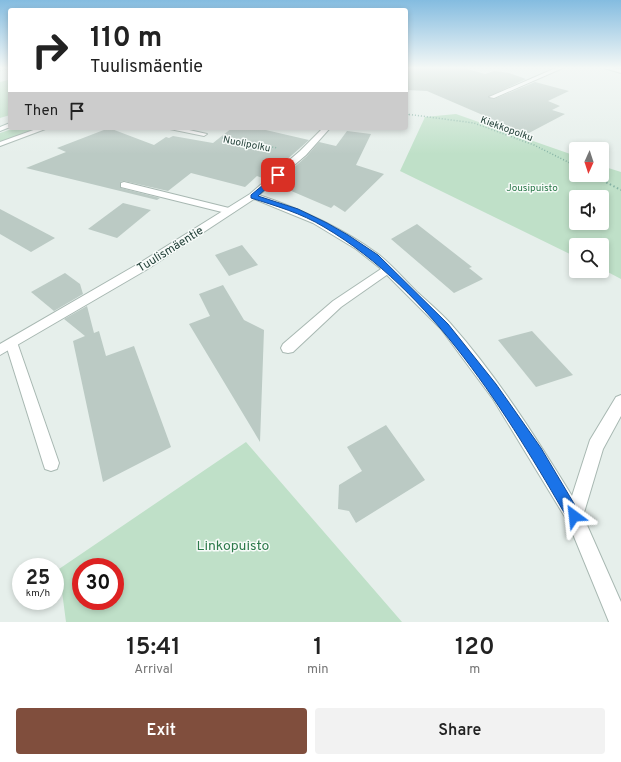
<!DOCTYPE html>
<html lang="en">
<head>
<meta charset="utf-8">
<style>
  body { margin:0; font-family:Overpass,sans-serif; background:#f2f2f2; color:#222; height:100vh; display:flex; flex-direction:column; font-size:15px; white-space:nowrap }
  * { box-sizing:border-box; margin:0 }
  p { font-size:13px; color:#767676 }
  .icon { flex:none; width:22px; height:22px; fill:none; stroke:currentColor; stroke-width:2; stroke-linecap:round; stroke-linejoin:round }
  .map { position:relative; height:622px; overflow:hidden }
  .panel { display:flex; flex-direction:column; background:#fff; flex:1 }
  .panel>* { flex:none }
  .banner { position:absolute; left:8px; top:8px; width:400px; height:122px; border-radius:4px; box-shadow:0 2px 6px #0003; background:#fff; color:#222; overflow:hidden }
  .needle { width:26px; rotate:183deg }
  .fabs { position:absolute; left:569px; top:142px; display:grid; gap:8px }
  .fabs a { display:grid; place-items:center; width:40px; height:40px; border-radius:4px; background:#fff; box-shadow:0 2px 6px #0003; font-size:20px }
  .speed { position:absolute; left:12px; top:558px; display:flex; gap:8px; font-size:20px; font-weight:700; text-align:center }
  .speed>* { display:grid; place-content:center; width:52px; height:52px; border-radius:50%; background:#fff; box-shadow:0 2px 6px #0003; line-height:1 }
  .speed small { font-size:10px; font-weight:400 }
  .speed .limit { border:6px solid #d22; background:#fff; color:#111 }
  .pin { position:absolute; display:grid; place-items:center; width:34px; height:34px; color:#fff; margin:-17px; border-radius:8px; box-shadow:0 2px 6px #0006 }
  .me { position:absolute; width:44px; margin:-22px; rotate:330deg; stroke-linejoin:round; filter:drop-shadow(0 0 3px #0008) }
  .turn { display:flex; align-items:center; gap:14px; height:84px; padding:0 16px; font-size:18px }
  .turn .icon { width:52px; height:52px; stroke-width:2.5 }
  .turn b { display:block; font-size:28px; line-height:34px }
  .then { display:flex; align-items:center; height:38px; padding:0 16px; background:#0003; gap:8px; font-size:15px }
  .eta { display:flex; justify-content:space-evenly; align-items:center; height:68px; text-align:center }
  .eta b { font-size:24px; font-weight:600; line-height:28px }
  .primary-button { display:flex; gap:8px; margin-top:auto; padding:8px 16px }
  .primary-button a { flex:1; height:46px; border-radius:4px; background:#804e3d; color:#fff; font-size:16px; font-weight:600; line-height:46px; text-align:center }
  .primary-button a+a { background:#f2f2f2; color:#222 }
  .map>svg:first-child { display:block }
  .green { fill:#bfe0c8; fill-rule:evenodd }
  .building { fill:#bbcac4 }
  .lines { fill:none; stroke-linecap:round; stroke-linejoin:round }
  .lane-casing { stroke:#a8b8b2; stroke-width:2 }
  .street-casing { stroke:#a8b8b2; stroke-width:2 }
  .secondary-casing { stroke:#a4bbb3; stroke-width:2 }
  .path-far2 { stroke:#86b3a5; stroke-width:1; stroke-dasharray:1 1.5; stroke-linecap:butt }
  .path-far1 { stroke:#86b3a5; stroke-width:1.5; stroke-dasharray:1 2; stroke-linecap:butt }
  .path { stroke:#86b3a5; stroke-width:2; stroke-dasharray:1.5 2.5; stroke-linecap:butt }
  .lane { fill:#fff; fill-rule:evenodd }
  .street { fill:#fff; fill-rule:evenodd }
  .secondary { fill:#fff; fill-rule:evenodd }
  .route { fill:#1a73e8; stroke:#114b97 }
  .labels { text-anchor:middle; stroke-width:3; stroke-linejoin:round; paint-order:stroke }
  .far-street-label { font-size:10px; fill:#24423a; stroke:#f7fbf9 }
  .far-park-label { font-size:10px; fill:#2d7a4b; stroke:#f7fbf9 }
  .street-label { font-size:12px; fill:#24423a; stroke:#f7fbf9 }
  .near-park-label { font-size:14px; fill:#2d7a4b; stroke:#f7fbf9 }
</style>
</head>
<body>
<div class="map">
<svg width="621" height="622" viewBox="0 0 621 622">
  <rect width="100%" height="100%" fill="#e6efeb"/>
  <g class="green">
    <path d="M8,80L10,81V115L0,118V82Z"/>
    <path d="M456,114L576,156V175H602V166L621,172V279L602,269V245H576V257L400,171L425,117ZM576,197H602V223H576Z"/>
    <path d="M15,128H40L0,142V133Z"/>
    <path d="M246,442L402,622H66L59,569ZM81,567H115V601H81Z"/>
  </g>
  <g class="building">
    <path d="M406,67H460L485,74L494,71L509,73L526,79L488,97L494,99L535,82L569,91L548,101L560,106L552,110L565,114L527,134L427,91L406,90Z"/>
    <path d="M109,128L154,145L166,137L169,138L173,136L213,143L232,128H257L309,140L265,179L257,176L245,187L191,173L168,191L124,181L120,182L121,188L160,198L157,200L26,168L66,152L57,148Z"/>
    <path d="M347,131L371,134L356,165L384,174L345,212L334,205L331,208L275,184L307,156L319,142L336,146Z"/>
    <path d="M123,203L151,210L117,238L88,229Z"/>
    <path d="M0,209L55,238L31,252L0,234Z"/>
    <path d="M417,224L472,267L469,268L483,279L454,293L391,239Z"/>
    <path d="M242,245L258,265L229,276L215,255Z"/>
    <path d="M65,273L80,284L83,294L54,311L31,292Z"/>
    <path d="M223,285L244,320L264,330L260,442L189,324L210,316L199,294Z"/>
    <path d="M87,306L94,333L99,331L106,356L134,346L171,447L103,482L73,341L85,336L64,319Z"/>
    <path d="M532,331L573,375L536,387L498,340Z"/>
    <path d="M386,425L425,480L356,523L349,511L338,509L339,485L362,471L347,447Z"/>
  </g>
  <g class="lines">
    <g class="lane-casing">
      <g id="lane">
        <path d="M39,128H48L0,146V142Z"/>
        <path d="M124,182L233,209L235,211L230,214L121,187V183Z"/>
        <path d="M387,265L392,269L391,272L341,307L293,352L288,353L283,352L281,348L283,344L333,301Z"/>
        <path d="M12,340L17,341L18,345L59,463L57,469L51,471L45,469L43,463L6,345L7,341Z"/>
      </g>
    </g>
    <g class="street-casing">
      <g id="street">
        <path d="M558,67H565L494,98L489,97Z"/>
        <path d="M165,128H180L207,134L204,136Z"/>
        <path d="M323,128H330L306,155L259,195C301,209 342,228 378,254C392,265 404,279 417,292C428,302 440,312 450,323C497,376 535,436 572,496L590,440L616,397L621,395V416L603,449L583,516L621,602V622H609L568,522L493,399L441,329L380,268L356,249L313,223L254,199L146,270L0,355V344L138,264L250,194L300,151Z"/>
      </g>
    </g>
    <g class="secondary-casing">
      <g id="secondary">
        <path d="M604,67L621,69V73L604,68Z"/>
        <path d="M10,123V127L0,131V127Z"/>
      </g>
    </g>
    <g class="path-far2">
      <path d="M0,71L10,68"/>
      <path d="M406,114L410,115"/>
    </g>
    <g class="path-far1">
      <path d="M406,114L474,123L534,145L576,166"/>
      <path d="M222,138L278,148"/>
    </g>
    <path class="path" d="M592,175L621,190"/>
    <use href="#lane" class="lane"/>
    <use href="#street" class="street"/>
    <use href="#secondary" class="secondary"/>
  </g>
  <linearGradient id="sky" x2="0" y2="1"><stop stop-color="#84bce0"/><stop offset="0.44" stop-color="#f4f8f6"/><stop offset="1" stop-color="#f4f8f6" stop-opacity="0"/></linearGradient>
  <rect width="621" height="154" fill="url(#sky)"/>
  <path class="route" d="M276,174L281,175L258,196L298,209L327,223L348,235L378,255L448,324L496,384L541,448L579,512L581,516L579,521L574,523L569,521C507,414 433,291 324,227C301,213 276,206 251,198V195Z"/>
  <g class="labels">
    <g class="far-street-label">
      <text transform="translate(507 128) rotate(20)" y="4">Kiekkopolku</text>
      <text transform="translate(247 143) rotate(11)" y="4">Nuolipolku</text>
    </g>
    <g class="far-park-label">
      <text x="532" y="191">Jousipuisto</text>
    </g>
    <g class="street-label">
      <text transform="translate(170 249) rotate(-32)" y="4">Tuulismäentie</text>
    </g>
    <g class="near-park-label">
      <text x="233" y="550">Linkopuisto</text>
    </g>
  </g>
</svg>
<div class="fabs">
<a><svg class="needle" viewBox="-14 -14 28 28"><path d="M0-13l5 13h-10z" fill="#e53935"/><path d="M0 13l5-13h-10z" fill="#767676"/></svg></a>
<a><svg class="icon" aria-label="sound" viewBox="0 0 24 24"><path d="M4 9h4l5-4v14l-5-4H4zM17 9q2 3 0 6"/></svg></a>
<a><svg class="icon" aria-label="search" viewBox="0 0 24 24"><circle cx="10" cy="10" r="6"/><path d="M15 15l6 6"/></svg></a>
</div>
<div class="speed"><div>25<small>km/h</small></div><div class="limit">30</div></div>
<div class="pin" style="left:278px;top:175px;background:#d93025"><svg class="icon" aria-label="arrive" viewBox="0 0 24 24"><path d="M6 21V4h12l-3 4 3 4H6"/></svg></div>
<svg class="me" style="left:574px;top:516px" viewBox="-20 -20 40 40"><path d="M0-17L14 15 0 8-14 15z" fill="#1a73e8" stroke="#fff" stroke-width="4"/></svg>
<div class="banner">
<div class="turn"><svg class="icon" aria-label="right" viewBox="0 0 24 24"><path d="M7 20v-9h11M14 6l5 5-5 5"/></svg><div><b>110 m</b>Tuulismäentie</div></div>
<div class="then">Then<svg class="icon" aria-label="arrive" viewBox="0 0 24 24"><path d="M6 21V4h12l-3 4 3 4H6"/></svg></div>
</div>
</div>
<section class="panel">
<div class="eta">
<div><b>15:41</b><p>Arrival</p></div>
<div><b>1</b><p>min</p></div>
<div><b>120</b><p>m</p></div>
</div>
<div class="primary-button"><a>Exit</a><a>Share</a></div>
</section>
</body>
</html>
